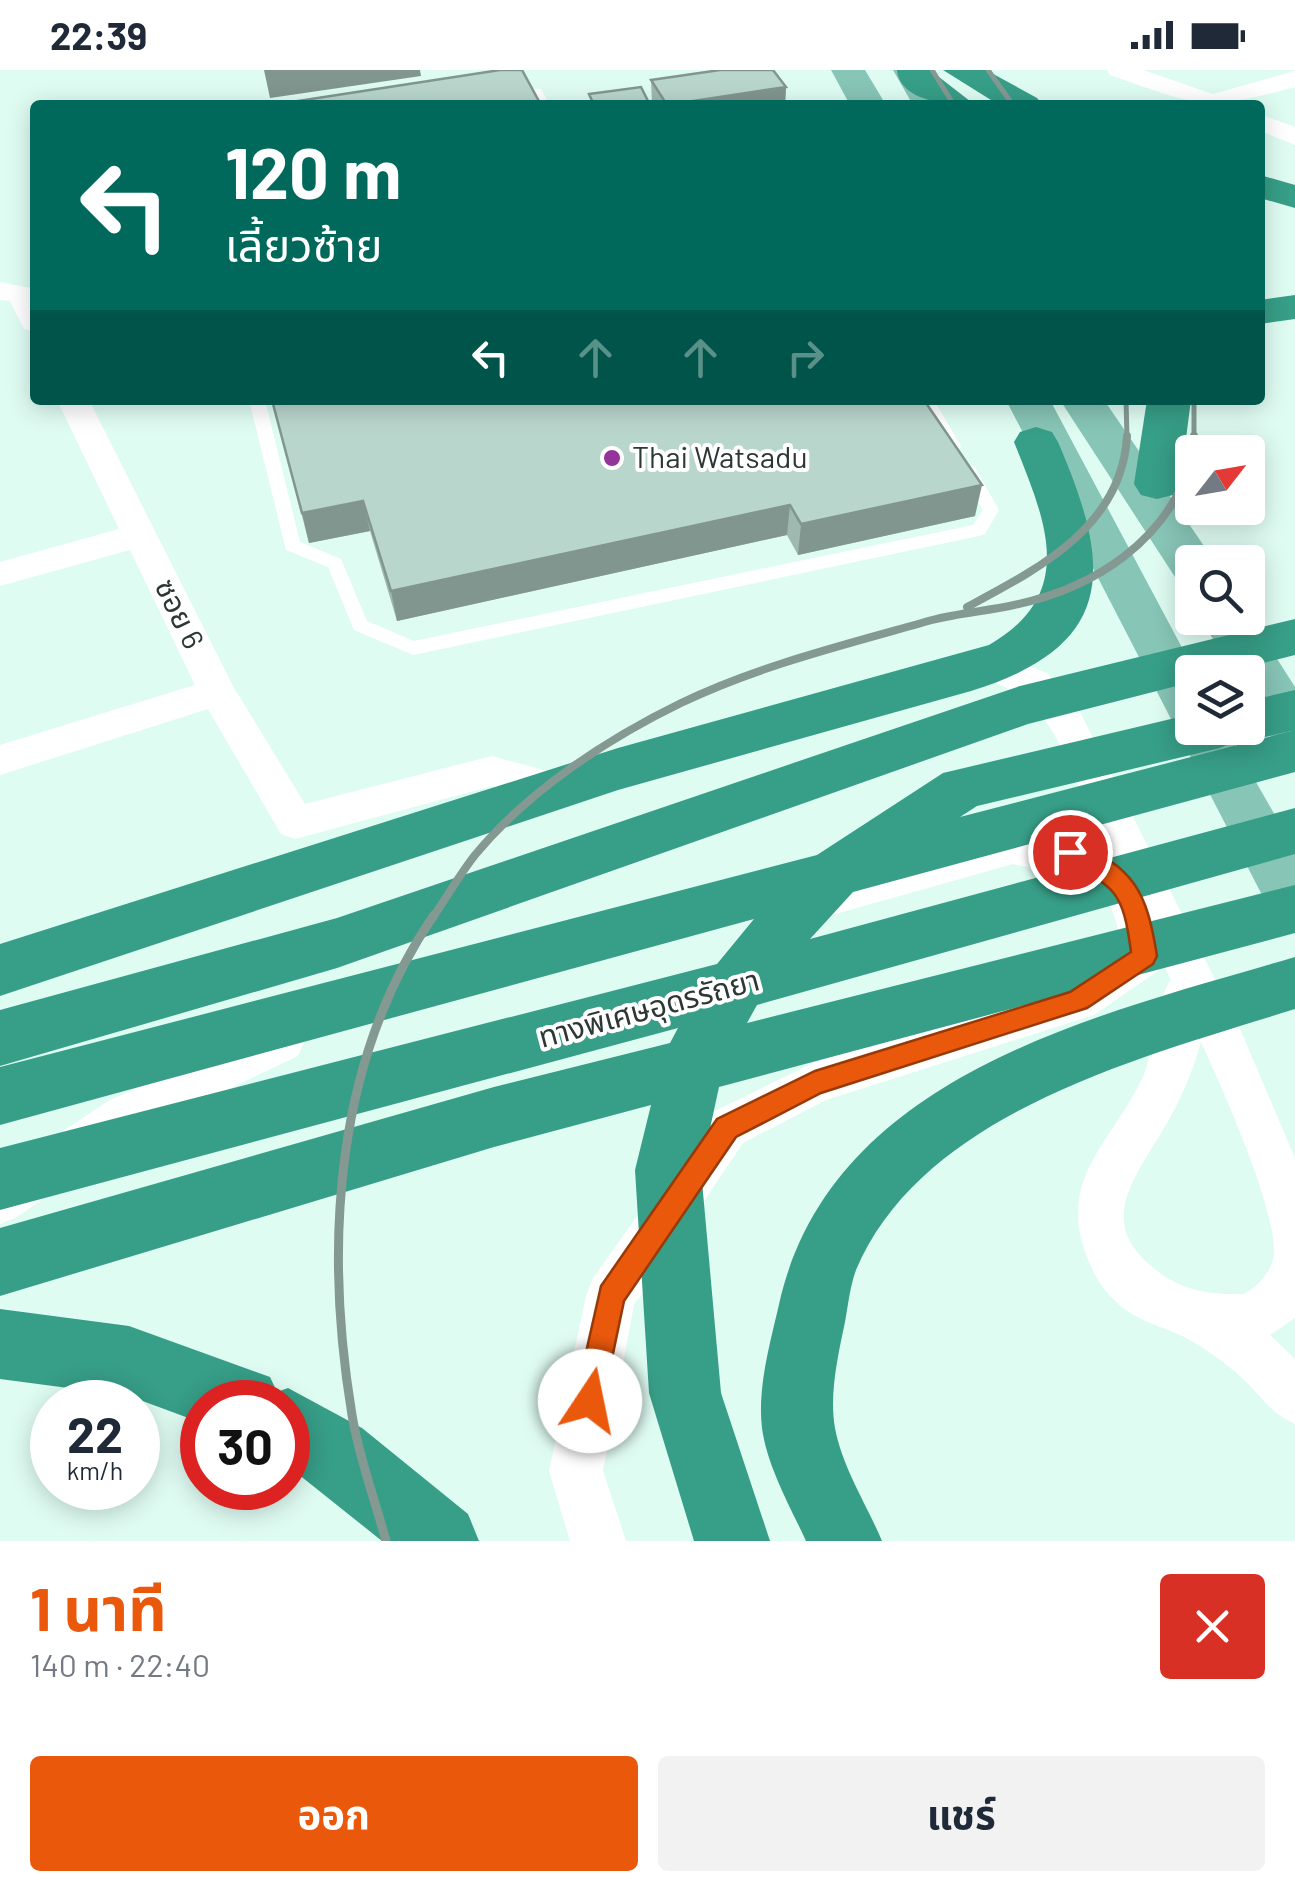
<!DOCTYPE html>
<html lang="th">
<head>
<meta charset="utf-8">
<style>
  body { margin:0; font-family:Barlow,"Noto Sans Thai",sans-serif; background:#f2f2f3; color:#1f2937; height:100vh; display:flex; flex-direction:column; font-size:38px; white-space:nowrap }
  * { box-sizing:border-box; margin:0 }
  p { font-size:32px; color:#747a83 }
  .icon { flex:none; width:55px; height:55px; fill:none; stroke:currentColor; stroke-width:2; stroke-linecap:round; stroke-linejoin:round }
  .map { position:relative; height:1471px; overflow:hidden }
  .side { display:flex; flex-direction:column; background:#fff; flex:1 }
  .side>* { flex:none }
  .top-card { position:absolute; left:30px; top:30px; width:1235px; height:305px; border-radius:10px; box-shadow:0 5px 25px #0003; background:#00695c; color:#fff; overflow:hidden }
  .needle { width:65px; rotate:59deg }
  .buttons { position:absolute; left:1175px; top:365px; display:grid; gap:20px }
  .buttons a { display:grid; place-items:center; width:90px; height:90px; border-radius:10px; background:#fff; box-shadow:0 5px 25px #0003; font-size:50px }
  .speed { position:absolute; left:30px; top:1310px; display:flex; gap:20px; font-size:50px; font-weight:700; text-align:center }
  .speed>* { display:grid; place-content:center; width:130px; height:130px; border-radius:50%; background:#fff; box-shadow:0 5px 25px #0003; line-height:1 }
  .speed small { font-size:25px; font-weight:400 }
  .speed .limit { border:15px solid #d22; background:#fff; color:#111 }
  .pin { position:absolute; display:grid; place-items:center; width:85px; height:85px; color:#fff; margin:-42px; border:5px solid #fff; border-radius:50%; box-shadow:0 2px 10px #0007 }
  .me { position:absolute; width:110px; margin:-55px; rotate:11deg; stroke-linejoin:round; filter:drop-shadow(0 0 8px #0008) }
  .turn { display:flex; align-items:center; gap:35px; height:210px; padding:0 30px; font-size:45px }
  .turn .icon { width:130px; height:130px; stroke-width:2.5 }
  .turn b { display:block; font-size:70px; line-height:85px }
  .lanes { display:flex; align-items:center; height:95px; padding:0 30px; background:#0003; justify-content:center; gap:50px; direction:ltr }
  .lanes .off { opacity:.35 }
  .round { display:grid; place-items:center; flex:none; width:105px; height:105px; border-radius:10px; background:#f2f2f3 }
  .overview { display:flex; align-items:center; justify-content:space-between; height:170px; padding:0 30px }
  h1 { font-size:60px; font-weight:700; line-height:75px; color:#ea580c }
  .action { display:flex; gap:20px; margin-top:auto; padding:20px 30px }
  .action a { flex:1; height:115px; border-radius:10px; background:#ea580c; color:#fff; font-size:40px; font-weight:700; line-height:115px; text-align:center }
  .action a+a { background:#f2f2f3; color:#1f2937 }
  .status { display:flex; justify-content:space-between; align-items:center; height:70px; padding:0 50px; background:#fff; direction:ltr }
  .status svg { height:28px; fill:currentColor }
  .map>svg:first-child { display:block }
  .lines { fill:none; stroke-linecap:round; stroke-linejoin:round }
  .service { fill:#fff; fill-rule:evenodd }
  .minor { fill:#fff; fill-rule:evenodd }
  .primary { fill:#87c5b7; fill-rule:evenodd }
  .motorway { fill:#379e87; fill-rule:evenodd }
  .rail-far2 { stroke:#859993; stroke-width:5 }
  .rail-far1 { stroke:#859993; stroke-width:8 }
  .rail { stroke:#859993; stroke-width:9 }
  .wall { fill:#9fb8b0 }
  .shaded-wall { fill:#829690 }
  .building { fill:#b9d6cd; stroke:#829690; stroke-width:2.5 }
  .route { fill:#ea580c; stroke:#983908; stroke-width:2.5 }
  .poi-dot { fill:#94339a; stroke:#fff; stroke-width:4 }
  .labels { text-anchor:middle; stroke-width:8; stroke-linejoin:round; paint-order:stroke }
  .poi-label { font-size:30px; fill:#2d3835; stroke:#fff; text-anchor:start }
  .street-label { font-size:30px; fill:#2d3835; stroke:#fff }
</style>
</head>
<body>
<div class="status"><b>22:39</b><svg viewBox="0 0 49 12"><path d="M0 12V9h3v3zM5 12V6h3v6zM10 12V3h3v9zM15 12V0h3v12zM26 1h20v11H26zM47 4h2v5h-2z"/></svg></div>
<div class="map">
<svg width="1295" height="1471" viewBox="0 0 1295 1471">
  <rect width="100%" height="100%" fill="#dffcf3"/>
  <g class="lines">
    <g class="service">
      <path d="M506,17L541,19L550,35H538L533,26L502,24V18Z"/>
      <path d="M249,330H265L300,472L341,489L367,551L414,571L973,455L983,440L960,400L968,395L974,396L999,440L985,464L979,466L413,585L354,560L328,497L286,480Z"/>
      <path d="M918,330H934L961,376L959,380H947Z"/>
    </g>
    <g class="minor">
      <path d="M1107,0H1143L1213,24L1295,1V17C1204,42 1199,36 1110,5Z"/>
      <path d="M1260,44L1295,57V75L1260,61Z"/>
      <path d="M0,212L31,218L35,262L24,259L10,231L0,230Z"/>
      <path d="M57,330H89L233,616L305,734L492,686L573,708L579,719L573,730L559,735L492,716L295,769L281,764L208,639L0,705V675L195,615L130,480L0,516V492L119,459Z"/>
      <path d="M989,582L1047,603L1079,640L1240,959L1295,1088V1248L1270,1265L1295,1289V1354C1271,1344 1262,1327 1244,1310C1229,1295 1206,1279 1188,1269C1170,1259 1150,1255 1132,1244C1111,1231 1098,1214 1089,1192C1055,1111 1108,1077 1141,1011C1155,983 1157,926 1171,910L1163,893L1159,900L1094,945L826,1030L743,1073L634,1235L603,1401L626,1471H570L549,1401L586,1226L593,1208L711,1043L815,992L1065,916L1121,879C1117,842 1104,803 1060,799C1044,797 1030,799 1013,794L800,854L785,848L779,836L785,824L800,818L1089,740C1057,673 1053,629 976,606L970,596L976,586ZM1103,769L1110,783L1089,773ZM1201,972C1222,1018 1275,1135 1274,1182C1274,1199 1258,1217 1244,1224C1211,1225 1182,1221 1156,1200C1094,1153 1135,1108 1164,1058C1180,1032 1193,1001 1201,972Z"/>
      <path d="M282,952L298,958L304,972L298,986L140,1061L17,1147L0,1154V1103L108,1031Z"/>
    </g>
    <g class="primary">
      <path d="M831,0H865L886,35H850Z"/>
      <path d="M893,0H927L949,35H913Z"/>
      <path d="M1006,330H1050L1195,602L1192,658H1225L1295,780V857L1275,850Z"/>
      <path d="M1060,330H1104L1215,492H1192V512L1175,507Z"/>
      <path d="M1248,543L1295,617V680L1276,674L1248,627V602H1233L1200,548H1248Z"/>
    </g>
    <g class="motorway">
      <path d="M897,0H930L975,35C949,35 900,32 897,0Z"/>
      <path d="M943,0H986L1037,28L1043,35H999Z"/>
      <path d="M1260,105L1295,115V138L1260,128Z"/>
      <path d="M1295,225V249L1260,254V230Z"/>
      <path d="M1147,330H1191L1180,414L1173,425L1157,429L1141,425L1134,414Z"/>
      <path d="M1036,357L1052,362L1058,372C1111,495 1120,575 971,621L618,720L0,926V874L618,678L989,575C1079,523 1045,450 1014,372L1020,362Z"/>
      <path d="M1295,549V585L1228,602H1192V612L1028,654L337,898L0,996V940L337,848L1020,616Z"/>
      <path d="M1295,620V660L1248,671L1241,669L1220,678L977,736L960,747L1295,660V702L853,822L810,869L1295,738V784L757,935L747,953L1295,815V863L719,1017L701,1100L721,1323L770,1471H694L649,1323L635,1100L651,1035L494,1077L0,1226V1158L494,1017L670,973L678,958L0,1140V1078L717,894L754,849L0,1055V997L817,785L943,703L1192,644V658H1248V631Z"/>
      <path d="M1295,887V939C1146,986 923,1041 856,1200C850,1216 848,1236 845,1252C838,1285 829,1325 835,1358C842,1397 867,1435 882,1471H806C790,1436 767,1396 762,1358C757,1317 771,1270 780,1230C834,1002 1100,945 1295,887Z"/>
      <path d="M0,1239L129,1256L270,1307L277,1322L288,1318L362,1358L468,1444L479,1471H382L288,1396V1332H202V1353L129,1326L0,1309Z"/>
    </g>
    <g class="rail-far2">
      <path d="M932,0L954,35"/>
      <path d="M988,0L1013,35"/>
      <path d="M1126,330L1127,368"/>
      <path d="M1194,330V368"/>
    </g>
    <g class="rail-far1">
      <path d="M1194,366V382"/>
      <path d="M967,537C1038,499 1122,457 1127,366"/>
      <path d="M433,847C447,827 460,804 475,785C528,721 607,669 681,633C760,595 848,574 932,550C959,543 987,541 1014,535C1095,518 1167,471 1192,390"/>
    </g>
    <path class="rail" d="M386,1471C375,1430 359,1388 352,1345C324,1176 334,990 434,845"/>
  </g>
  <g class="wall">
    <path d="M651,10L786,17L785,35H652Z"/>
    <path d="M272,330L975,446L798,485L787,465L397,551L370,461L309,473Z"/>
  </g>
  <g class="shaded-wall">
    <path d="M264,0H420L421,6L270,28Z"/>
    <path d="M786,17L785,35H672Z"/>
    <path d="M982,415L975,446L798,485L801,454Z"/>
    <path d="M363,431L370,461L309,473L302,443Z"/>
    <path d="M790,435L787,465L397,551L391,521Z"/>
  </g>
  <g class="building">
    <path d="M500,0H522L541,35H272Z"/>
    <path d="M720,0H773L786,17L667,35L651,10Z"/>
    <path d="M641,17L650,35H594L589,24Z"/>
    <path d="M272,330H924L982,415L801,454L790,435L391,521L363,431L302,443Z"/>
  </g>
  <path class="route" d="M1070,772C1135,795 1147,823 1157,886L1153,894L1087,938L821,1023L736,1067L624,1231L601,1341L590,1346L580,1341L575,1331L601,1216L717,1049L815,1001L1070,922L1131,882C1123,820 1115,817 1062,789L1059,782Z"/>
  <circle class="poi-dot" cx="612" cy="388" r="10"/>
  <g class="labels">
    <g class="poi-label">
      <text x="632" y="398">Thai Watsadu</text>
    </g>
    <g class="street-label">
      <text transform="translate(179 544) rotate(64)" y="10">ซอย 6</text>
      <text transform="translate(649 939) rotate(-15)" y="10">ทางพิเศษอุดรรัถยา</text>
    </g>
  </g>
</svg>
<div class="buttons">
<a><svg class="needle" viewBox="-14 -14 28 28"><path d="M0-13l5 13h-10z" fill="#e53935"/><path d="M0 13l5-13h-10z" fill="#747a83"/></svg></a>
<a><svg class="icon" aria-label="search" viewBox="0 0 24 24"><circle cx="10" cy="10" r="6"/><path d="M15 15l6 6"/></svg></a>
<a><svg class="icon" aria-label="layers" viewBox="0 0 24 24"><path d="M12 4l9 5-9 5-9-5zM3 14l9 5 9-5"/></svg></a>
</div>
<div class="speed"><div>22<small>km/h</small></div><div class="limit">30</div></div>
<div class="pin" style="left:1070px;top:782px;background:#d93025"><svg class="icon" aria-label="arrive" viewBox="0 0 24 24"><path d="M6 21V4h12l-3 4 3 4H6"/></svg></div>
<svg class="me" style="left:590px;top:1331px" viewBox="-20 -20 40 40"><circle r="19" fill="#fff"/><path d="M0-13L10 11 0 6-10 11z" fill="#ea580c"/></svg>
<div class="top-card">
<div class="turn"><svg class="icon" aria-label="left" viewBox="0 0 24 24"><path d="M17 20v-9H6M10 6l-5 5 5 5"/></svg><div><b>120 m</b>เลี้ยวซ้าย</div></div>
<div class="lanes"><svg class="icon" aria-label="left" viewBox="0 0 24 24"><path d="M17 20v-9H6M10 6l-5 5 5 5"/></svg><svg class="icon off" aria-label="ahead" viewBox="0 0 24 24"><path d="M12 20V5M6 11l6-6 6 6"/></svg><svg class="icon off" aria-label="ahead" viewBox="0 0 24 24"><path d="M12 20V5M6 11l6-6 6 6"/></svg><svg class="icon off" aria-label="right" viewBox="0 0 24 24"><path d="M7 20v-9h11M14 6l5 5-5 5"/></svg></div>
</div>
</div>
<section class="side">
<div class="overview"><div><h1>1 นาที</h1><p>140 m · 22:40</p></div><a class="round" style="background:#d93025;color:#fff"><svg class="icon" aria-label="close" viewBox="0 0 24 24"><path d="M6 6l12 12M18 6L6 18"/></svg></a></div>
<div class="action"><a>ออก</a><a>แชร์</a></div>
</section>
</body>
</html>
